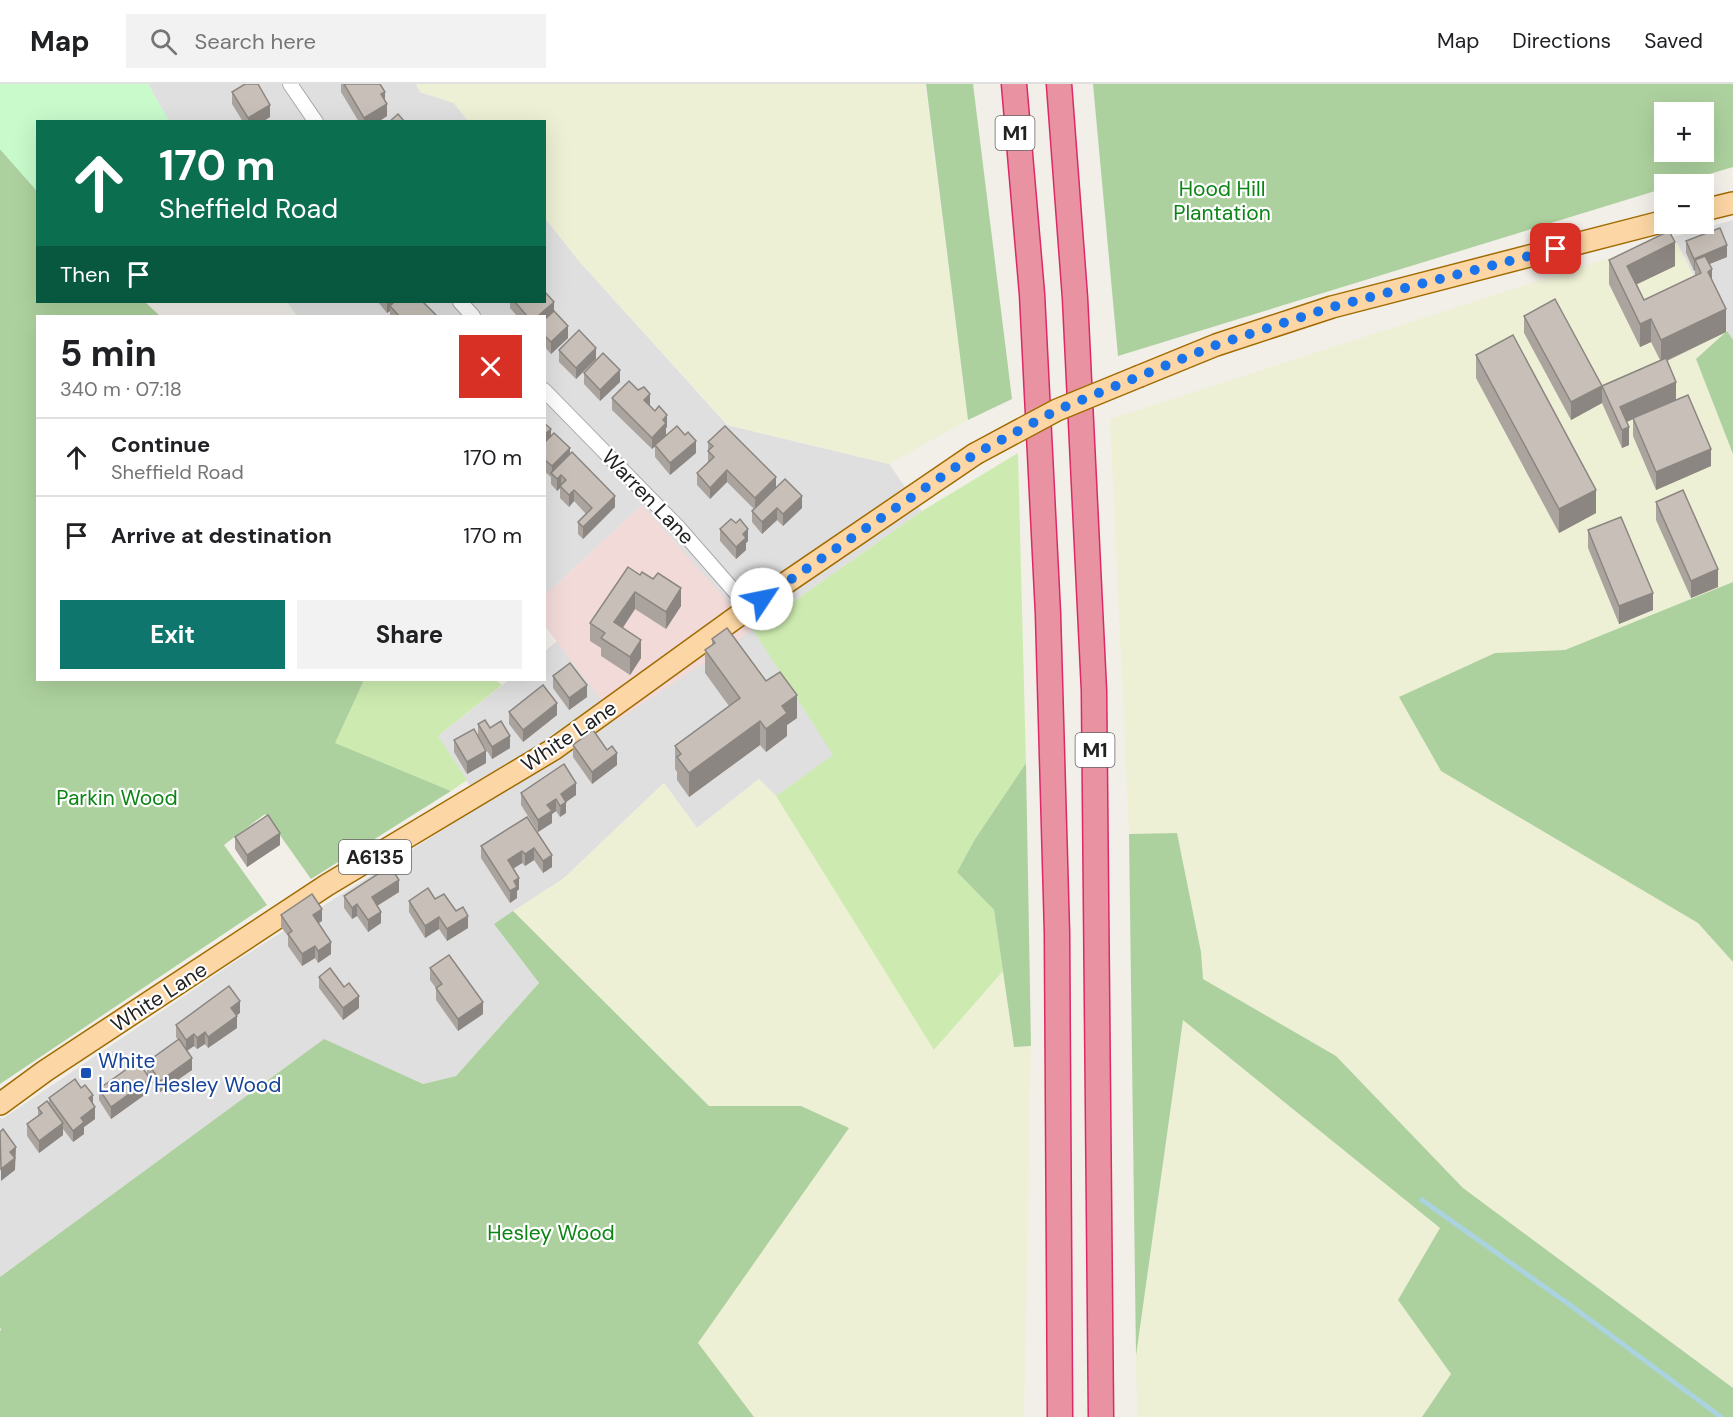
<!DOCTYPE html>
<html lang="en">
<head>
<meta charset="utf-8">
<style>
  body { margin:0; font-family:"DM Sans",sans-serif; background:#f2f2f2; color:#202124; height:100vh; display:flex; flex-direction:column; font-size:22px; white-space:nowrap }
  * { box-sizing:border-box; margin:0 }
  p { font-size:20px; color:#757577 }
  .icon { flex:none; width:33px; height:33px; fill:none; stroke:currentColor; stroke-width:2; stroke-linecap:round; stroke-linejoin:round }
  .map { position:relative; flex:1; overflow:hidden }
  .drawer { position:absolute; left:36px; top:231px; width:510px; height:366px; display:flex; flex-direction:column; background:#fff; border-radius:0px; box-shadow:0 6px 24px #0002 }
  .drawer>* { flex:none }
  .guide { position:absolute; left:36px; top:36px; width:510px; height:183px; border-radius:0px; box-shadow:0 6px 24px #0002; background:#0b6e4f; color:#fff; overflow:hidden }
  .controls { position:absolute; left:1654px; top:18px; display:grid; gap:12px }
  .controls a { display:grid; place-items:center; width:60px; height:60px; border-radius:0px; background:#fff; box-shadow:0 6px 24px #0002; font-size:30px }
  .pin { position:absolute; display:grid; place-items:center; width:51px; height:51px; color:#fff; margin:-26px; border-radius:12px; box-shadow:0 3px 9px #0006 }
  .me { position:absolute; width:66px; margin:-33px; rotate:56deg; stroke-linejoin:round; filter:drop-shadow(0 0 4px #0008) }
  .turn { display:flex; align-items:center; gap:21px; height:126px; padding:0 24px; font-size:27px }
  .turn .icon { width:78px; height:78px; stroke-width:2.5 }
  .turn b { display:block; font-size:42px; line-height:51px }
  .then { display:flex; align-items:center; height:57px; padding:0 24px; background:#0003; gap:12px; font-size:22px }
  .round { display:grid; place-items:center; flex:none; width:63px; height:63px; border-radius:0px; background:#f2f2f2 }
  .head { display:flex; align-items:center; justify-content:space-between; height:102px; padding:0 24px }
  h1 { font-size:36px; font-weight:700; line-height:45px }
  .button { display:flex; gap:12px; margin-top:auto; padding:12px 24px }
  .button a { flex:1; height:69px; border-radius:0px; background:#0f766e; color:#fff; font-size:24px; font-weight:700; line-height:69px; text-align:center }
  .button a+a { background:#f2f2f2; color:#202124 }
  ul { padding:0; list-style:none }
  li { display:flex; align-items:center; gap:18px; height:78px; padding:0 24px; border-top:2px solid #e0e0e0 }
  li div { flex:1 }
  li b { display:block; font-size:22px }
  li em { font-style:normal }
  header { display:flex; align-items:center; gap:36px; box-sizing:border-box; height:84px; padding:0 30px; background:#fff; border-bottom:2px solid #e0e0e0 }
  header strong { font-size:28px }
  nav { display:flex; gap:33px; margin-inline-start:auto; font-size:21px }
  .search { width:420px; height:54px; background:#f2f2f2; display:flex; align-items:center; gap:15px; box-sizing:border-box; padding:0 21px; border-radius:0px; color:#757577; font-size:22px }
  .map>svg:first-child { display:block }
  .residential { fill:#e0dfdf }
  .commercial { fill:#f2dad9 }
  .farmland { fill:#eef0d5 }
  .grass { fill:#cdebb0 }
  .forest { fill:#add19e; fill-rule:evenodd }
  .park { fill:#c8facc }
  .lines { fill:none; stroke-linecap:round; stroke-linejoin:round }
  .stream { stroke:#aad3df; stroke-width:5 }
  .minor-casing { stroke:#a9a9a9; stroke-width:16 }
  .primary-casing { stroke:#a06b00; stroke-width:24 }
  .motorway-casing { stroke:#dc2a67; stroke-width:27 }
  .minor { stroke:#fff; stroke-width:14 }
  .primary { stroke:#fcd6a4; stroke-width:21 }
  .motorway { stroke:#e892a2; stroke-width:24 }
  .primary-bridge-casing { stroke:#a06b00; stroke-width:24; stroke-linecap:butt }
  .primary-bridge { stroke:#fcd6a4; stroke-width:21 }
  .wall { fill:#aba49e }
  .shaded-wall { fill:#8b8681 }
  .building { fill:#c7bfb8; stroke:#8b8681; stroke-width:1.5 }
  .route { stroke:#1a73e8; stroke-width:10; stroke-dasharray:0 18 }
  .transit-dot { fill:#1a4fb4; stroke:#fff; stroke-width:2 }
  .labels { text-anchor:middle; stroke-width:4.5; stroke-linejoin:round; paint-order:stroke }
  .shield { fill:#fff; stroke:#646464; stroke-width:1.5 }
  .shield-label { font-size:20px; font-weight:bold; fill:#222 }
  .park-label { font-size:21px; fill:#0c8416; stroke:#fff }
  .street-label { font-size:21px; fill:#222; stroke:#fff }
  .transit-label { font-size:21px; fill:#164399; stroke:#fff; text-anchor:start }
</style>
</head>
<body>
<header>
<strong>Map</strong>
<div class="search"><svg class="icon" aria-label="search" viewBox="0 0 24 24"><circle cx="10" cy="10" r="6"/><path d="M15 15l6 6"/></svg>Search here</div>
<nav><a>Map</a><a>Directions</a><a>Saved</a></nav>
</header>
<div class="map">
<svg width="1733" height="1333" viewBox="0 0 1733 1333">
  <rect width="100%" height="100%" fill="#f2efe9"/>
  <g class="residential">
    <path d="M148,0H416L420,8L454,19L468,37H169Z"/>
    <path d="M545,134L579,177L727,341L889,380L922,427L753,546L834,671L776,712L759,695L697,744L664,699L563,795L494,840L539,899L456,992L423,1000L324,956L0,1193V1033L2,1035L233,879L482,721L438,652L509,596H544L545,567L557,557L618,637L642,421L545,511L544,232H297L287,218H544Z"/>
    <path d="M1733,136V256L1702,209L1674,153Z"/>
  </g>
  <path class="commercial" d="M642,421L753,546L617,637L545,542V511Z"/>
  <g class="farmland">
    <path d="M416,0H925L968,336L889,380L728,341L579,177L545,134L544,38L468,37L454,19L420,8Z"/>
    <path d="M1674,153L1702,209L1727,247L1696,275L1733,370V498L1565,566L1495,569L1698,839L1733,878V1304L1463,1104L1336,972L1203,895L1201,868L1177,749L1129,750L1110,335Z"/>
    <path d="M759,695L776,712L935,966L1003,887L1014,963L1031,962L1024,1333H754L697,1259L849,1044L801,1022H709L513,827L563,795L664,699L697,744Z"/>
    <path d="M1183,935L1440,1144L1398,1216L1452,1290L1422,1333H1137L1136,1272Z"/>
  </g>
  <g class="grass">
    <path d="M1018,369L1026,679L975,755L957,788L994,826L1003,887L934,966L776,712L833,671L753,546L922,427Z"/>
    <path d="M364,596H495L502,601L438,652L467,696L451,707L334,659Z"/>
  </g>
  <g class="forest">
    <path d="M926,0H973L1012,315L968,336Z"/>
    <path d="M1093,0H1733V83L1676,100H1665V104L1118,272ZM1665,28H1704V68H1665Z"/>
    <path d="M0,65L37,107L38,218H145L160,232H38V596H364L335,659L451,707L311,795L265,730L224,761L267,821L0,1000Z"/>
    <path d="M1727,247L1733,256V370L1696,275Z"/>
    <path d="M1733,498V878L1698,839L1441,687L1399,613L1495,569L1565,566Z"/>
    <path d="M1026,679L1031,962L1014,963L994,826L957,788L975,755Z"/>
    <path d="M1177,749L1201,868L1203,895L1336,972L1463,1104L1733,1304V1333H1422L1451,1290L1398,1216L1440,1144L1183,936L1136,1272L1129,750Z"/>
    <path d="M513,827L709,1022H801L849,1044L698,1259L754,1333H0V1247L1,1246L0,1243V1193L324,955L423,1000L456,992L539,899L494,840Z"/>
  </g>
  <path class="park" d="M0,0H148L169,37L38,38L37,107L0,65Z"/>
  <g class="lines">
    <path class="stream" d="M1422,1116L1570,1221L1721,1333"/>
    <g class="minor-casing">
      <g id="minor">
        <path d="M290,0L316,38"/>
        <path d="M460,218L473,232"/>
        <path d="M544,306L679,444L749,524"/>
      </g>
    </g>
    <g class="primary-casing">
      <g id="primary">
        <path d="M1704,126L1733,119"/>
        <path d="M1140,292L1216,261L1332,223L1665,137"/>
        <path d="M0,1020L45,987L327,801L554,665L749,524L975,370"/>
      </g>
    </g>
    <g class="motorway-casing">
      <g id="motorway">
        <path d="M1014,0L1032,210L1048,530L1057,849L1060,1333"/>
        <path d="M1059,0L1075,214L1094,607L1101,1333"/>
      </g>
    </g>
    <use href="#minor" class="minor"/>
    <use href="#primary" class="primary"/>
    <use href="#motorway" class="motorway"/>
    <g class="primary-bridge-casing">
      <path id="primary-bridge" d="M975,370L1057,326L1140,292"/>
    </g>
    <use href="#primary-bridge" class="primary-bridge"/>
  </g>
  <g class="wall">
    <path d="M341,0H380L387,32L378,38H359L341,8Z"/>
    <path d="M232,8L270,33L262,38H243L232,20Z"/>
    <path d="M1686,157L1727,173L1710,180L1712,197L1726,248L1667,277L1676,316L1711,382L1656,406L1633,352V335L1626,338L1629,361L1622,364L1602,319V302L1660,276L1651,258L1640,263L1609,200V176L1675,182L1637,200L1644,216L1695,192V186L1694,187L1686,169Z"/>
    <path d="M378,218H423L437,232H390V227L387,229Z"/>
    <path d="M510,218H544L554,228L568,254L551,270L544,262V232H517L510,224Z"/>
    <path d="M1524,232L1602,319L1571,336L1524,249Z"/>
    <path d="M559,266L596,275L576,295L559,278Z"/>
    <path d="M1476,271L1596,429L1559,449L1476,294Z"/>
    <path d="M584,289L620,298L600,317L584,300Z"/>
    <path d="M612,314L650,322L667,343L666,344V351L696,369L670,391L655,373V363L652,365L612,326Z"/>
    <path d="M544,339L551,353L570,370L615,423L583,455L578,450V438L586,430L574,417L569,423L560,414V404L557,407L551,400V393L544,387Z"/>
    <path d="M708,358L776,404L802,424L783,442L777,436L762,450L752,438V427L754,425L727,398L710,415L697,401V389L708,378Z"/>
    <path d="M1656,418L1718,503L1691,514L1656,436Z"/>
    <path d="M720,445L748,457L746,459V466L736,475L720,457Z"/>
    <path d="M1588,446L1653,526L1619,540L1588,464Z"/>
    <path d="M628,483L681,522L666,545L635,525L623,544L641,574L630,591L601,572V564L590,557V539Z"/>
    <path d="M712,555L766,597L797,634L787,641V652L766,668L760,661L689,713L677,696V688L675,685V662L729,622L705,589V566L712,561Z"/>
    <path d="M553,592L587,613L569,626L553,604Z"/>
    <path d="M509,628L557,631L523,658L509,640Z"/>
    <path d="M478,640L490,644L510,664L492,675L478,652Z"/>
    <path d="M454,656L486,679L467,690L454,668Z"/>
    <path d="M573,661L617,681L592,700L573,673Z"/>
    <path d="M521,709L576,711L566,718V729L560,733L556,727L552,730V739L538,748L521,721Z"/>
    <path d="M527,733L552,783L543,789L534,776L525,782L522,779L513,785L519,805L517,807V814L510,819L481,774V762Z"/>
    <path d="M235,753L280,761L247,783L235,765Z"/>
    <path d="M399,808L377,822L381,839L368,848L357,832L352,835L344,824V812Z"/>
    <path d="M435,815L456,827L468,844L447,857L439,845L425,854L409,828V817Z"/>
    <path d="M281,831L322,837L318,839L331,870L318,879L315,874L302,882L288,862V852L281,843Z"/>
    <path d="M430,884L483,930L458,947L436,916V904L430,896Z"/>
    <path d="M319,893L359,924L343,936L319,904Z"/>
    <path d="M240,929L237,931V944L208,964L205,960L197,965L194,962L187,967L192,986L160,1008L150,996V1007L111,1035L99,1016V1005L147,990V978L178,956L176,953V941Z"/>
    <path d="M49,1014L93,1020L95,1035L84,1043V1050L73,1058L63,1045V1051L39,1069L27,1052V1040L38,1032V1024L49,1020Z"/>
  </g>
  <g class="shaded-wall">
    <path d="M385,8V19L381,10Z"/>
    <path d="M387,20V32L378,38H364V34Z"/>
    <path d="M270,21V33L262,38H248V34Z"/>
    <path d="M1675,158V182L1627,205V182Z"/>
    <path d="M1727,161V173L1699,184L1695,176V186L1694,187V175Z"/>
    <path d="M1712,185V209L1708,188Z"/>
    <path d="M387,218H400L390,222V227L387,229Z"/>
    <path d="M554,218V230L544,238V232H538Z"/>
    <path d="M1726,225V248L1661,279V256Z"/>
    <path d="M1651,235V258L1640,263V240Z"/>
    <path d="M568,242V254L551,270V258Z"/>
    <path d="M596,264V275L576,295V284Z"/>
    <path d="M620,286V298L600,317V306Z"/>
    <path d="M1676,298V316L1620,341V323Z"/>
    <path d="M1602,302V319L1571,336V318Z"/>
    <path d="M650,310V322L644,316Z"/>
    <path d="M667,331V343L666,344V351L652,365V354L663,336Z"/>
    <path d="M1629,343V361L1622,364V346Z"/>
    <path d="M551,345V356L544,363V351Z"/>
    <path d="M696,357V369L670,391V379Z"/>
    <path d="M570,364V376L552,390V382Z"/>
    <path d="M1711,365V382L1656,406V388Z"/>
    <path d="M727,386V398L710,415V404Z"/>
    <path d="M561,391V403L560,402V404L557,407V395Z"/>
    <path d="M776,393V405L755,426V414Z"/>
    <path d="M574,406V417L569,423V411Z"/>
    <path d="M1596,406V429L1559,449V425Z"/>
    <path d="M615,412V423L583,455V443Z"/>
    <path d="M802,412V424L783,442V430Z"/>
    <path d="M777,424V436L762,450V438Z"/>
    <path d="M748,445V457L746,459V466L736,475V463L743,450Z"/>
    <path d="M1718,485V503L1691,514V497Z"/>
    <path d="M681,504V522L666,545V528Z"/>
    <path d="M635,508V525L614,556V538Z"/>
    <path d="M1653,509V526L1619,540V522Z"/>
    <path d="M641,556V574L630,591V573Z"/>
    <path d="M587,601V613L569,626V614Z"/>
    <path d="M797,611V634L787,641V652L766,668V645L782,622Z"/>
    <path d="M557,619V631L523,658V646Z"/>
    <path d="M760,637V661L689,713V689Z"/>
    <path d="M510,652V664L492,675V663Z"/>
    <path d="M486,667V679L467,690V678Z"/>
    <path d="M617,669V681L592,700V688Z"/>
    <path d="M576,699V711L566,718V729L560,733L561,710Z"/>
    <path d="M556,715V727L552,730V739L538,748V736L547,721Z"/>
    <path d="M280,749V761L247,783V771Z"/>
    <path d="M534,764V776L525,782V770Z"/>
    <path d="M522,767V779L508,788V776Z"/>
    <path d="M552,771V783L543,789V777Z"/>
    <path d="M519,794V805L517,807V814L510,819V807L514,797Z"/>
    <path d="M399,796V808L372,825V813Z"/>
    <path d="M357,820V832L352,835V824Z"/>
    <path d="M322,825V837L313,843V831Z"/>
    <path d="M381,828V839L368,848V836Z"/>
    <path d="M468,832V844L447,857V845Z"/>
    <path d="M439,833V845L425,854V842Z"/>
    <path d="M331,858V870L318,879V867Z"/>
    <path d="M315,862V874L302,882V870Z"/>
    <path d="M359,912V924L343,936V924Z"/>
    <path d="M240,917V929L231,935V924Z"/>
    <path d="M483,918V930L458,947V935Z"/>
    <path d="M237,932V944L208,964V953Z"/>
    <path d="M205,948V960L197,965V954Z"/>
    <path d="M194,950V962L186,967V956Z"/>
    <path d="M192,974V986L160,1008V997Z"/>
    <path d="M150,995V1007L111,1035V1023Z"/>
    <path d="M93,1011V1023L89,1014Z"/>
    <path d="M95,1023V1035L84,1043V1050L73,1058V1047L81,1034Z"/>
    <path d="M63,1039V1051L39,1069V1057Z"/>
    <path d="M16,1063L15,1086L1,1097V1085L10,1068Z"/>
  </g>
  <g class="building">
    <path d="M245,0H258L270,21L248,34L232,8Z"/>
    <path d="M344,0H380L385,8L381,10L387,20L364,34Z"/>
    <path d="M398,30L405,38H389Z"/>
    <path d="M1720,144L1727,161L1694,175L1686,157Z"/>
    <path d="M1669,147L1675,158L1627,182L1644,216L1701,189L1695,176L1705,172L1712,185L1708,188L1726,225L1661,256L1651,235L1640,240L1609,176Z"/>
    <path d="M544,207L554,218L538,232H527L515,218H544Z"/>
    <path d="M1555,215L1602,302L1571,318L1524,232Z"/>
    <path d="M394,218H423L437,232H399L390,222Z"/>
    <path d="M554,227L568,242L551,258L544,251V236Z"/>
    <path d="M579,246L596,264L576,284L559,266Z"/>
    <path d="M1513,251L1596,406L1559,425L1476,271Z"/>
    <path d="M603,269L620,286L600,306L584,289Z"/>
    <path d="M1666,274L1676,298L1620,323L1629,343L1622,346L1602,302Z"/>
    <path d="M629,297L638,306L644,303L650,310L644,316L655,327L659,322L667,331L663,336L666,339L652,354L612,314Z"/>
    <path d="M1688,311L1711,365L1656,388L1633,334Z"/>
    <path d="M544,339L551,345L544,351Z"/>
    <path d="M677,342L685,351L688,348L696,357L670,379L655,361Z"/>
    <path d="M725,342L776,393L755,414L727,386L710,404L697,389L714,373L708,367L713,362L708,358Z"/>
    <path d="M554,349L570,364L552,382L544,375V359Z"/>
    <path d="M572,368L615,412L583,443L578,438L592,424L574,406L569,411L560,402L566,396L561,391L557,395L551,389Z"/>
    <path d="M785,395L802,412L783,430L777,424L762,438L752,427Z"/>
    <path d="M1683,406L1718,485L1691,497L1656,418Z"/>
    <path d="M1621,433L1653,509L1619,522L1588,446Z"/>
    <path d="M731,435L736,439L740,435L748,445L743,450L746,454L736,463L720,445Z"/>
    <path d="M628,483L640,491L642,488L653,495L658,489L681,504L666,528L635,508L614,538L641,556L630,573L601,554L605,549L590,539Z"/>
    <path d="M727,544L766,597L780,588L797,611L782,622L787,629L766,645L760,637L689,689L677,673L681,670L675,662L740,614L705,566L715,559L712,555Z"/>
    <path d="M570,579L587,601L569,614L553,592Z"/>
    <path d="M543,601L557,619L523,646L509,628Z"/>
    <path d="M485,636L490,644L501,637L510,652L492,663L478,640Z"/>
    <path d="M474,645L486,667L467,678L454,656Z"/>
    <path d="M593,646L607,666L612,662L617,669L592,688L573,661Z"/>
    <path d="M564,680L576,699L561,710L566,718L560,722L556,715L547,721L552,727L538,736L521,709Z"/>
    <path d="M268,731L280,749L247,771L235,753Z"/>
    <path d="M527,733L552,771L543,777L534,764L525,770L522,767L508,776L519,794L514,797L517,803L510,807L481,762Z"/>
    <path d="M390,782L399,796L372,813L381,828L368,836L357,820L352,824L344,812Z"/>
    <path d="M428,804L435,815L444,810L456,827L463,823L468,832L447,845L439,833L425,842L409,817Z"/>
    <path d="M312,810L322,825L313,831L331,858L318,867L315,862L302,870L288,850L292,847L281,831Z"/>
    <path d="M449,871L483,918L458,935L436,904L442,900L430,884Z"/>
    <path d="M330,884L344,903L349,899L359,912L343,924L319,893Z"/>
    <path d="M229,902L240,917L231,924L237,932L208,953L205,948L197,954L194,950L186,956L176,941Z"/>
    <path d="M179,955L192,974L160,997L147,978Z"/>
    <path d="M138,977L150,995L111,1023L99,1005Z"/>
    <path d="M75,995L81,1004L85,1001L93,1011L89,1014L95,1023L81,1034L84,1038L73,1047L49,1014Z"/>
    <path d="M47,1017L63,1039L39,1057L27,1040L42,1029L38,1024Z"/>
    <path d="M3,1045L16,1063L10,1068L15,1074L1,1085L0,1048Z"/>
  </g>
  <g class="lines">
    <path class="route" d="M762,515L975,370L1057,326L1216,261L1332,223L1556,165"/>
  </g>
  <rect class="transit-dot" x="80" y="983" width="12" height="12" rx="3"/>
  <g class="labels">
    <g class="shield">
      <rect x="995.5" y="32" width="39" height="34" rx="4.5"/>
      <rect x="1075.5" y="649" width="39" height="34" rx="4.5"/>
      <rect x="339" y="756" width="72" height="34" rx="4.5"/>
    </g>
    <g class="shield-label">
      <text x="1015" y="56">M1</text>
      <text x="1095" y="673">M1</text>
      <text x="375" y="780">A6135</text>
    </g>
    <g class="park-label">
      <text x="1222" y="112">Hood Hill<tspan x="1222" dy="24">Plantation</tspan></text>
      <text x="117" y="721">Parkin Wood</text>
      <text x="551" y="1156">Hesley Wood</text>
    </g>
    <g class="street-label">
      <text transform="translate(648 413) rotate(46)" y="7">Warren Lane</text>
      <text transform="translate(569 652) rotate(-34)" y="7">White Lane</text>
      <text transform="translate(159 913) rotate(-33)" y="7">White Lane</text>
    </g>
    <g class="transit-label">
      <text x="98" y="984">White<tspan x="98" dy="24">Lane/Hesley Wood</tspan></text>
    </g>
  </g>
</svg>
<div class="controls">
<a>+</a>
<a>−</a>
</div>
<div class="pin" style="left:1556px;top:165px;background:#d93025"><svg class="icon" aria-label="arrive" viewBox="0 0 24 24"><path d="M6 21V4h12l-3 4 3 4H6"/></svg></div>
<svg class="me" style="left:762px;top:515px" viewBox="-20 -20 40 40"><circle r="19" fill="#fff"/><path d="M0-13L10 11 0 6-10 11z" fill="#1a73e8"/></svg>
<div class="guide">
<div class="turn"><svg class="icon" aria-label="ahead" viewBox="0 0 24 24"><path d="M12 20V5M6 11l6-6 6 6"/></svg><div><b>170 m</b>Sheffield Road</div></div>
<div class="then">Then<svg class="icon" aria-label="arrive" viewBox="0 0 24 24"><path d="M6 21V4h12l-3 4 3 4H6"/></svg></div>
</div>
<section class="drawer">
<div class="head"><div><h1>5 min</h1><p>340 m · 07:18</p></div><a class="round" style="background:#d93025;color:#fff"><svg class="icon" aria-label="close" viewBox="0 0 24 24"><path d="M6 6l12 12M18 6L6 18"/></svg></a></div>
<ul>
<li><svg class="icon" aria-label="ahead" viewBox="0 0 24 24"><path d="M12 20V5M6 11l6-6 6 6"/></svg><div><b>Continue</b><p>Sheffield Road</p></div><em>170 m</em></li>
<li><svg class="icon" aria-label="arrive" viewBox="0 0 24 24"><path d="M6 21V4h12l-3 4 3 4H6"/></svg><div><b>Arrive at destination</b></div><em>170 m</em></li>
</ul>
<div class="button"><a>Exit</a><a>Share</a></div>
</section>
</div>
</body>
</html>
